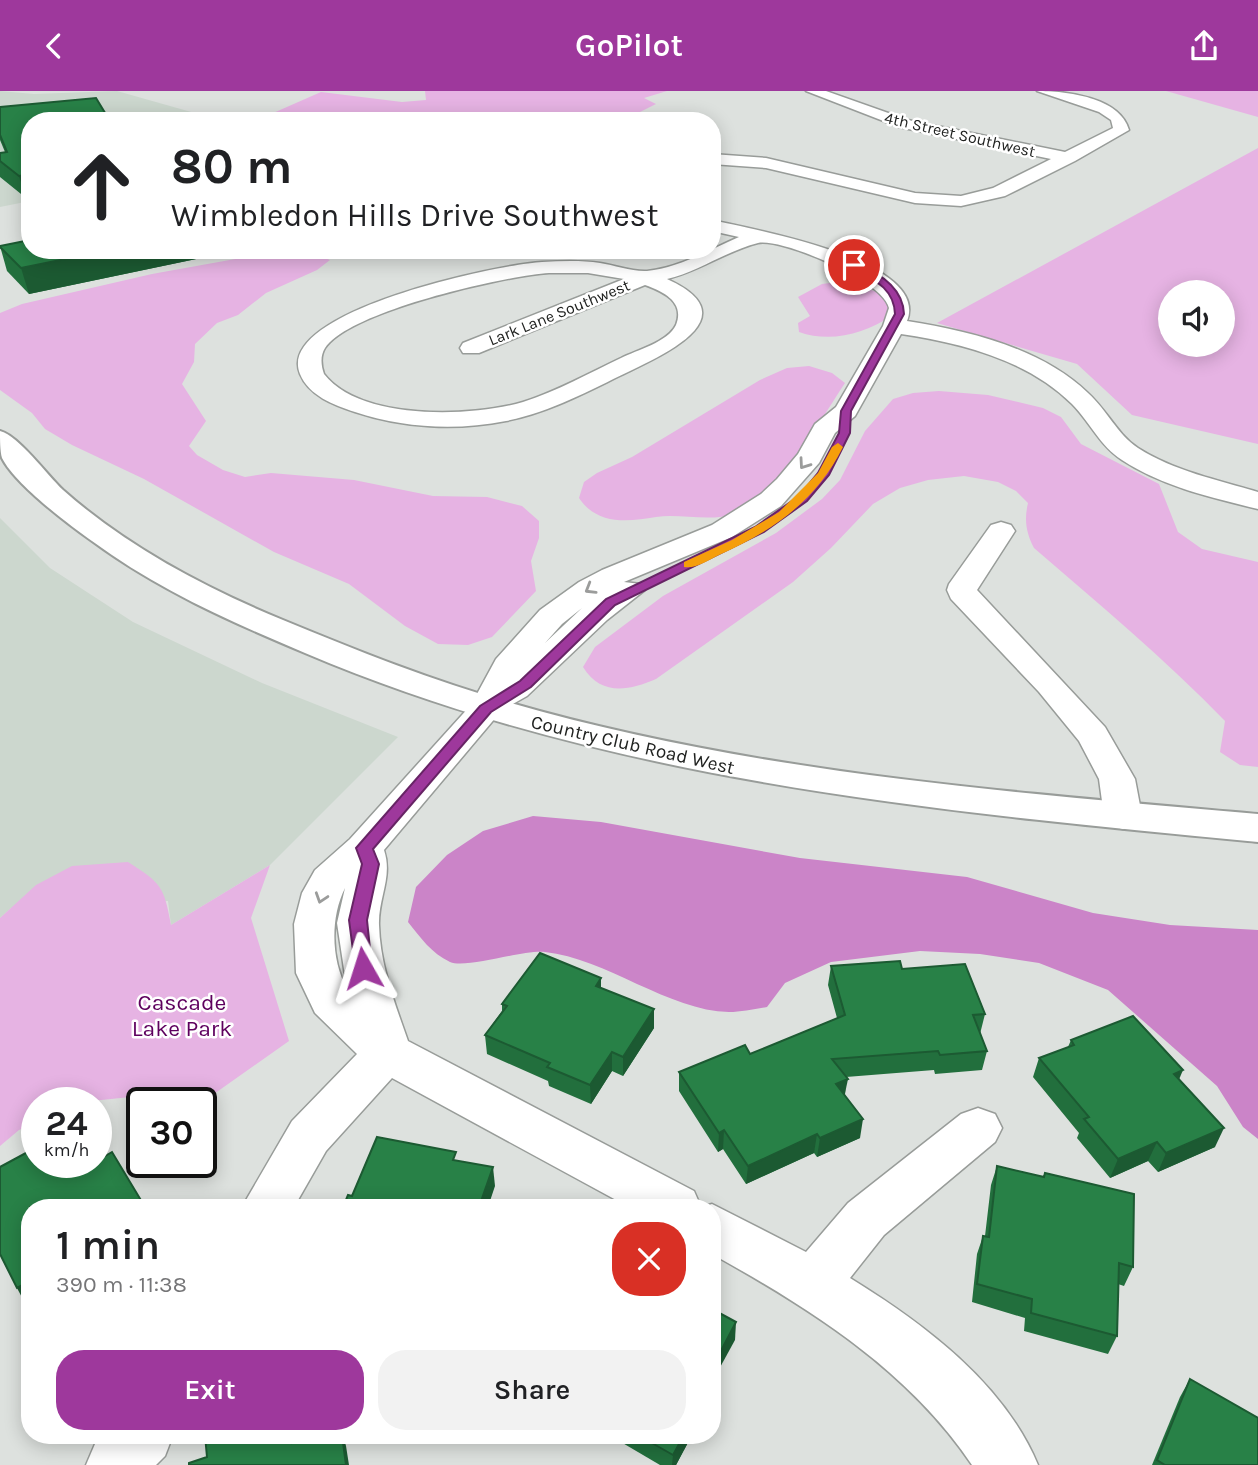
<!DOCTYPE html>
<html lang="en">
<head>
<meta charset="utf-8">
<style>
  body { margin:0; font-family:Karla,sans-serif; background:#f2f2f2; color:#202124; height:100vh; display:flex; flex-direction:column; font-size:26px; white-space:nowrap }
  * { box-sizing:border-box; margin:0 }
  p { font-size:23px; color:#757577 }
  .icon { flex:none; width:38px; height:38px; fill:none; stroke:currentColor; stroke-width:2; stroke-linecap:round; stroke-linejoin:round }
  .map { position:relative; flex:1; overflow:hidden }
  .side { position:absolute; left:21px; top:1108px; width:700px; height:245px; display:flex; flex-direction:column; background:#fff; border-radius:28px; box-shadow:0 4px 18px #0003 }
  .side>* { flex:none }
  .guide { position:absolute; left:21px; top:21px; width:700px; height:147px; border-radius:28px; box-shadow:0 4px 18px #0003; background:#fff; color:#202124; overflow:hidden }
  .tools { position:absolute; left:1158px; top:189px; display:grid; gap:14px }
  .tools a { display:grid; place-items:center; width:77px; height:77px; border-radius:50%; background:#fff; box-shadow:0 4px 18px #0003; font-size:35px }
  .speed { position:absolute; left:21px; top:996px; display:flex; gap:14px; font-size:35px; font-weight:700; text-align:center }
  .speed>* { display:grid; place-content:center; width:91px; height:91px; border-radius:50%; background:#fff; box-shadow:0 4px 18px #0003; line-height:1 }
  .speed small { font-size:18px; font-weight:400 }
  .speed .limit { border:4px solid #111; border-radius:10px; background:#fff; color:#111 }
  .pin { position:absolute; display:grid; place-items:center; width:60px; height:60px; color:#fff; margin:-30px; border:4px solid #fff; border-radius:50%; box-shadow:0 2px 7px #0007 }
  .me { position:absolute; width:77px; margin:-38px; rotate:354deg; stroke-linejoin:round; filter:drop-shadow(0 0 5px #0008) }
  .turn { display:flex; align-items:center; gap:24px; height:147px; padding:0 35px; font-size:32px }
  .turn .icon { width:91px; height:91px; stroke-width:2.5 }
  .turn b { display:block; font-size:49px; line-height:60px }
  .round { display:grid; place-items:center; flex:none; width:74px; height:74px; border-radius:28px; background:#f2f2f2 }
  .headline { display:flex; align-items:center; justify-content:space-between; height:119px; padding:0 35px }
  h1 { font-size:42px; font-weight:600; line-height:52px }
  .button { display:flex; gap:14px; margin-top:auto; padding:14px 35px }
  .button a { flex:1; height:80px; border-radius:28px; background:#9e389c; color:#fff; font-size:28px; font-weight:600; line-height:80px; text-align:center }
  .button a+a { background:#f2f2f2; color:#202124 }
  header { display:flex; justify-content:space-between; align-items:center; height:91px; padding:0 35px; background:#9e389c; color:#fff; font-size:32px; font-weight:600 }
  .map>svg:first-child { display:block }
  .built { fill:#ccd7ce }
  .green { fill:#e6b3e3; fill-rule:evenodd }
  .water { fill:#cb84c8 }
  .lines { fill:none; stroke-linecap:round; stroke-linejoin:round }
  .street-casing { stroke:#989c99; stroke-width:3 }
  .secondary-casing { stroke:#989c99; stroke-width:4 }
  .street { fill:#fff; fill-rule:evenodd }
  .secondary { fill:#fff; fill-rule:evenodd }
  .wall { fill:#226f3d }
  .shaded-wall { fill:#1c5a32 }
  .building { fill:#288147; stroke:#1c5a32; stroke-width:2 }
  .oneway { stroke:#9b9c9b }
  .route { fill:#9e389c; stroke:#672465; stroke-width:2 }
  .slow { fill:#f59e0b }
  .labels { text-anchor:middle; stroke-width:5; stroke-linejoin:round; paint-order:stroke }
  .far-street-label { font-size:16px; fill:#202220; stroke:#fff }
  .street-label { font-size:19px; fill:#202220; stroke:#fff }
  .near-park-label { font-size:23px; fill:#5e015e; stroke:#fff }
</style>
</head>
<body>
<header><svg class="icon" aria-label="back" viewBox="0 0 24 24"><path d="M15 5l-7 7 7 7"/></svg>GoPilot<svg class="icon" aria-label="share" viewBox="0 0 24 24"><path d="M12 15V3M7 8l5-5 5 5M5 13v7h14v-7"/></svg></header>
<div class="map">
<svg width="1258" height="1374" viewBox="0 0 1258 1374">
  <rect width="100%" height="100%" fill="#dde1de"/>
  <g class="built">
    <path d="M0,0L34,3L117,0L223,30H30V110L0,116Z"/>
    <path d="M0,427L50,477L133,531L262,592L398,646L270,774L171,834L168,810L11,817L0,827Z"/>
  </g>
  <g class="green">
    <path d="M425,0H667L644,7L656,13L622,30H255L321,1L402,11L426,9Z"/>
    <path d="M1166,0H1258V26Z"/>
    <path d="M1258,57V353L1132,324L1077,273L937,232ZM1171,201H1223V254H1171Z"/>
    <path d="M285,159H304L330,169L317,179L266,202L238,224L217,232L195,253L194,271L182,293L206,330L189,355L197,364L223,379L245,386L271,382L354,389L433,405L487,406L522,415L539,430V447L531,470L536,500L492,546L468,554L438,553L405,535L349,493L274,461L144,388L72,354L45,338L32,322L0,299V222L22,213L152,183Z"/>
    <path d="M838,191L883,202L892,210L891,225C865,243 830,252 799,241L798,232L810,225L798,206L822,193Z"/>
    <path d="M809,275L832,282L845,292C819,331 779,404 736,422C711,432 681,422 656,426C627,431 597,434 579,407L584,391L597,382L632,366L760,289L787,277Z"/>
    <path d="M939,300L988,304L1043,317L1061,326L1081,353L1159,393L1178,441L1202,458L1258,471V676L1240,674L1220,661L1225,630C1165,568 1099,513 1034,457C1026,441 1024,429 1028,412L1016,400L998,391L964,385L928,389L900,397L873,413L831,457L793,491L656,588C628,600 601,605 583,576L595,556L663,505L776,442L822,408L840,389L865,340L893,308L913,302Z"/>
    <path d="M128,771C161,792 164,795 171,834L270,774L251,827L289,950L204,1010L140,1005L82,1011L37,1012V1031L19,1039L0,1055V827L36,794L72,775Z"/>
  </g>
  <path class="water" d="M533,725L601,731L800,767L967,786L1093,822L1170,834L1258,839V1048L1243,1036L1217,995L1108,899L1039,872L980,863L920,860L831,871L785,892L767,916C755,918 741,921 729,921C669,920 605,867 545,861C520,859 466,878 450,871C431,862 421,847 408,831L416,796L447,764L483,740Z"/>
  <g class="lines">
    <g class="street-casing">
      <g id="street">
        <path d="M806,0H826L908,29L1065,61L1113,37L1111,29L1099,21L1037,0C1066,0 1120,6 1129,39L1075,70L1005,105L961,115L915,112L766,77L712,73V63L766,67L915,102L961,105L993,97L1051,68L899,36Z"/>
        <path d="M712,129C751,138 931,169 907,230C970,240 1041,257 1088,302C1107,319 1117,343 1138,357C1174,380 1218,389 1258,401V418C1213,407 1161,395 1122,369C1100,355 1090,331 1072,313C1028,269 961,252 901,243L855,325L835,342L819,372L781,415L732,446L624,491L641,493L645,499L607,529L527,605L502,619L384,759C393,786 378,807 379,834C380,874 395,913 408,950L694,1100L701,1116H629L392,987L326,1060L294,1116H242L292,1030L357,963L315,922L296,882L294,833L302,802L315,779L350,748L471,614L496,568L540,519L579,491L602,479L712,434L761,403L777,388L798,363L815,333L836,316L883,235L889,217C883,189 781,147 758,152C726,160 698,181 667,188C749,225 667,262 628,281C588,300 551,321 506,330C456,340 403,337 355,321C334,314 309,305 300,283C274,220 501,173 542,171C561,170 581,169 600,172C614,174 633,181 647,180C679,177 711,158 739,146L712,140ZM549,182H588L624,188L463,252L460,257L463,262H479L645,194C664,201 685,211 676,234C668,251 637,259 621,267C589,282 558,300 523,311C472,326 360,330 324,283C321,274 320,265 325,257C350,220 504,185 549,182ZM582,517L545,552L562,533ZM345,797L337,832L347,898C331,869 330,827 345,797Z"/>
        <path d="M1001,431L1011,434L1015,440L977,499L1105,636L1135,688L1142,725L1136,734L1123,738L1110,734L1104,725L1099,688L1079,650L1039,601L951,508L947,499L949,493L991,434Z"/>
        <path d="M978,1017L995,1023L1002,1037L995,1051L884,1144L850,1187C923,1232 1004,1292 1038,1374H972C908,1279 811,1218 712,1163V1116H702L712,1113L806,1161L848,1112L961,1023Z"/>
        <path d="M104,1344H173L165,1365L156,1374H86L95,1353Z"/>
      </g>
    </g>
    <g class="secondary-casing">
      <path id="secondary" d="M0,340C19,345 47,384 63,399C126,455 205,497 283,529C358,560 433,590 511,612C753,682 1008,701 1258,723V751C935,720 606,690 305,562C231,531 157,498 92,450C68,433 15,393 2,367C0,360 0,348 0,340Z"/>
    </g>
    <use href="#street" class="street"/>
    <use href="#secondary" class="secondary"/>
  </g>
  <g class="wall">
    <path d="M96,7L26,107L0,86V62L5,61L0,49V16Z"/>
    <path d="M0,155L220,163L29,203L7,180Z"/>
    <path d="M831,875L902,878L985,923L980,943L987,960L982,979L935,983L934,979L846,986L845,1004L860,1047L817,1066L814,1062L746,1093L723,1058L718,1061L679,1000V981L750,963L837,927L828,894Z"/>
    <path d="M601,897L654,937L623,985L612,980L591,1013L549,995L548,990L487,963L485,944L502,920V913Z"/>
    <path d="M1071,949L1179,988L1215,1056L1158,1081L1148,1070L1110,1087L1077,1047L1079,1042L1033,986L1039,967L1068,956Z"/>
    <path d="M997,1075L1043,1086L1045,1082L1133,1176L1124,1195L1118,1193L1117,1245L1108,1263L1024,1240L1025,1227L972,1211L977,1163L983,1145H985L991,1094Z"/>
    <path d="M1190,1288L1258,1374H1152L1180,1306Z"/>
    <path d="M609,1344H692L676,1374H660Z"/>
  </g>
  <g class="shaded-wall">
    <path d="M30,83V106L26,107L19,85Z"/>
    <path d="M110,159H225L220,163L29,203L21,177Z"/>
    <path d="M601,887V906L596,895Z"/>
    <path d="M654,918V937L623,985V966Z"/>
    <path d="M612,961V980L591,1013L590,994Z"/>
    <path d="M1183,979L1175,998L1174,983Z"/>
    <path d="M848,988L844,1007L836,993Z"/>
    <path d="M863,1028L860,1047L817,1066L820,1047Z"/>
    <path d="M1224,1037L1215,1056L1158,1081L1166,1062Z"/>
    <path d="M724,1039L723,1058L718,1061L719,1042Z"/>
    <path d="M817,1043L814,1062L746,1093L748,1075Z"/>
    <path d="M1157,1051L1148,1070L1110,1087L1118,1068Z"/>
    <path d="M493,1076L495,1095L488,1116H479Z"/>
    <path d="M30,1190V1214L27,1216L17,1197Z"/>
    <path d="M736,1231L735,1249L712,1291L713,1275Z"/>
    <path d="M719,1278L718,1296L712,1306V1291Z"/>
    <path d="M342,1344H343L346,1355L349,1374H346Z"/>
    <path d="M684,1344H692L676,1374H672L673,1364Z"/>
  </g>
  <g class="building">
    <path d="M96,7L110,30H30V83L19,85L0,70V62L7,61L0,44V16Z"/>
    <path d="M30,149V159H110L21,177L0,156V155Z"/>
    <path d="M540,862L601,887L596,895L654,918L623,966L612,961L590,994L547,976L550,972L485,944L507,915L502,913Z"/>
    <path d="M900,870L902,878L965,873L985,923L973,924L987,960L940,964L938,960L832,968L848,988L836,993L863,1028L820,1047L817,1043L748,1075L724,1039L719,1042L679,981L745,954L750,963L845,924L831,875Z"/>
    <path d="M1133,925L1183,979L1174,983L1224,1037L1166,1062L1157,1051L1118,1068L1084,1028L1089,1026L1039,967L1074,954L1071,949Z"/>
    <path d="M377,1046L456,1061L453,1069L493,1076L479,1116H343L348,1104L352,1105Z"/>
    <path d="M37,1056V1071H96V1062L100,1068L112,1061L145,1116H30V1190L17,1197L0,1163V1076Z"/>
    <path d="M997,1075L1044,1086L1045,1082L1134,1103L1133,1176L1119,1172L1117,1245L1031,1222L1032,1208L977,1193L983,1145L989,1146Z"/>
    <path d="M712,1218L736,1231L713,1275L719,1278L712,1291Z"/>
    <path d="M1190,1288L1258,1327V1374H1165L1157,1369Z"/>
    <path d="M205,1344H266V1348L280,1344H291L292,1352L319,1344H342L346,1374H189V1372L207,1366Z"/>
    <path d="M638,1344H684L673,1364Z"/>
  </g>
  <defs><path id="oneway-chevron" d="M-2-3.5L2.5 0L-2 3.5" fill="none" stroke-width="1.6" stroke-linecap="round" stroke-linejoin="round" transform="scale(1.75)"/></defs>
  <g class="oneway">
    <use href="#oneway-chevron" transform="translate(804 373) rotate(125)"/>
    <use href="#oneway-chevron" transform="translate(590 498) rotate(149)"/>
    <use href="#oneway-chevron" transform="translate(321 807) rotate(108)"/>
  </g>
  <path class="route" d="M854,172C878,181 903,196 904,223L851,320L850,342L829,384L807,410L764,441L615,514L531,596L491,621L373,758L379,773L367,829L372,877L369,882H356L349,829L362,773L356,757L480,615L520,590L606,508L755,436L799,405L818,382L839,342L841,320L895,223C894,196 872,188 851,176Z"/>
  <path class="slow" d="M838,352L843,356C816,410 774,439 719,464C709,469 696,478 684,476V471L732,449L779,421L818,382L832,356Z"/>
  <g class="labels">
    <g class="far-street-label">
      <text transform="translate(960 43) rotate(13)" y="6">4th Street Southwest</text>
      <text transform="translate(559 221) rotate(-22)" y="6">Lark Lane Southwest</text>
    </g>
    <g class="street-label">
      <text transform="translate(633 653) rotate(13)" y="7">Country Club Road West</text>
    </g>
    <g class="near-park-label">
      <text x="182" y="919">Cascade<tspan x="182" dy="26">Lake Park</tspan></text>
    </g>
  </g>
</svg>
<div class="tools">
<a><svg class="icon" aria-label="sound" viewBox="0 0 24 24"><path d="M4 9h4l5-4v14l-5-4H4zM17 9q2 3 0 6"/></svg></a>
</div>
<div class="speed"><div>24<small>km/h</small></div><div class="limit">30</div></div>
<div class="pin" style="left:854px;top:174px;background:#d93025"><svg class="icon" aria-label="arrive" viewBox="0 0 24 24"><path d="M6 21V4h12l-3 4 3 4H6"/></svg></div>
<svg class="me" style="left:363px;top:877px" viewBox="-20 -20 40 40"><path d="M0-17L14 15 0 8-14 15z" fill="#9e389c" stroke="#fff" stroke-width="4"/></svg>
<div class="guide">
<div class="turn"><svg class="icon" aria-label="ahead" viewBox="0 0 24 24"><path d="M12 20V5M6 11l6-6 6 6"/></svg><div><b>80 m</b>Wimbledon Hills Drive Southwest</div></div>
</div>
<section class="side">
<div class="headline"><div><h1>1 min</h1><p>390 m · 11:38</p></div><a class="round" style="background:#d93025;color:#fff"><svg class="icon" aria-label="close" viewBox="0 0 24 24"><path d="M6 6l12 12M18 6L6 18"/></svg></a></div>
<div class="button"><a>Exit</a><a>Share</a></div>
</section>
</div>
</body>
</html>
